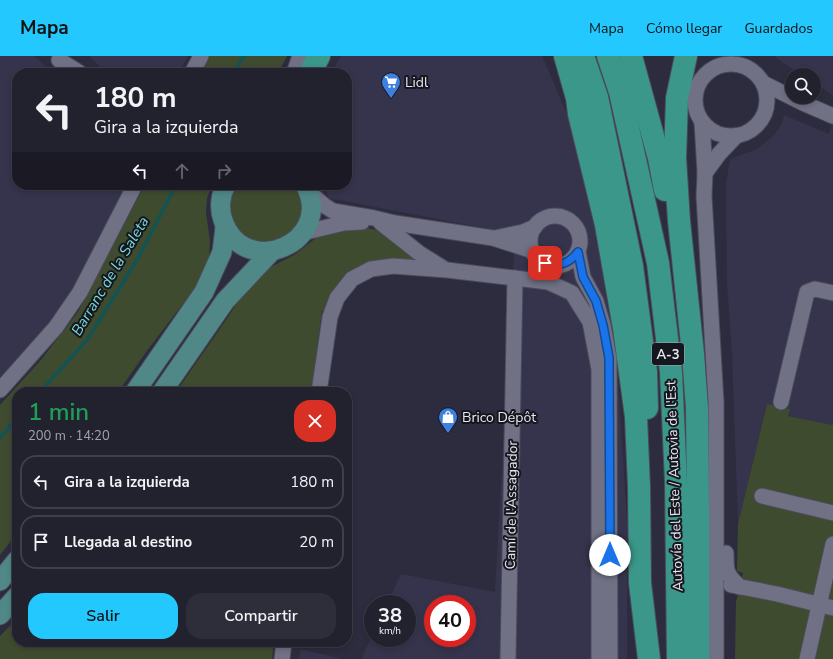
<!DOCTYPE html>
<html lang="es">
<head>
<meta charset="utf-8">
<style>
  body { margin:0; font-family:"Nunito Sans",sans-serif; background:#2e2e3a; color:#f1f3f6; height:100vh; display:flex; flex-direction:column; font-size:15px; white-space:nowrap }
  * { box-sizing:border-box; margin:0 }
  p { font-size:13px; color:#a2a3aa }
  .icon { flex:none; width:22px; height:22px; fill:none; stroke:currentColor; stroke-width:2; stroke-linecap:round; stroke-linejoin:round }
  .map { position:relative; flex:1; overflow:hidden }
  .drawer { position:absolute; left:12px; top:331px; width:340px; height:260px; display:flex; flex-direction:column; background:#22212e; border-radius:16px; box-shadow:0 2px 6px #0003,0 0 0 1px #3f3e4a }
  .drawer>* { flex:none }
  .top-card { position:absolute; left:12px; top:12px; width:340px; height:122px; border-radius:16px; box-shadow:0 2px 6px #0003,0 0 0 1px #3f3e4a; background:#22212e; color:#f1f3f6; overflow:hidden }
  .buttons { position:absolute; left:785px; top:12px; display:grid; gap:8px }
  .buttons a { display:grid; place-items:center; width:36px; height:36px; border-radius:50%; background:#22212e; box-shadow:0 2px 6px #0003,0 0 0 1px #3f3e4a; font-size:20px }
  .speed { position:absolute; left:364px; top:539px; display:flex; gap:8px; font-size:20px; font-weight:700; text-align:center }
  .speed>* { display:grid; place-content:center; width:52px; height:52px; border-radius:50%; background:#22212e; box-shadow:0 2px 6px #0003,0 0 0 1px #3f3e4a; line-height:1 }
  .speed small { font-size:10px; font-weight:400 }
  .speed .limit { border:6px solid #d22; background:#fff; color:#111 }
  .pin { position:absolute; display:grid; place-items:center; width:34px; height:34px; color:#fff; margin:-17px; border-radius:8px; box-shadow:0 2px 6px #0006 }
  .me { position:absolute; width:44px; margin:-22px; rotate:0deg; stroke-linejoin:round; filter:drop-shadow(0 0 3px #0008) }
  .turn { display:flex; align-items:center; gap:14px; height:84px; padding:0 16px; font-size:18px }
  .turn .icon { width:52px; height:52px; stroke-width:2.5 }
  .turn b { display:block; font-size:28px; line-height:34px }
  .lanes { display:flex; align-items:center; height:38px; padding:0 16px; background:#0003; justify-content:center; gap:20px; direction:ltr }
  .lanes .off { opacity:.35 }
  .round { display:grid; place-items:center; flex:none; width:42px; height:42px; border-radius:16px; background:#2e2e3a }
  .head { display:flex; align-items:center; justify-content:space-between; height:68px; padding:0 16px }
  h1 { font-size:24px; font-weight:600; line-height:30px; color:#1e9e55 }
  .primary-button { display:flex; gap:8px; margin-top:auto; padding:8px 16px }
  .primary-button a { flex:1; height:46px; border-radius:16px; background:#23c9fe; color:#111; font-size:16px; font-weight:600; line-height:46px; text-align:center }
  .primary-button a+a { background:#2e2e3a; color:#f1f3f6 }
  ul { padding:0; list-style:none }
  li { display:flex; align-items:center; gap:12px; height:54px; margin:0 8px 6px; padding:0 8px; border:2px solid #3f3e4a; border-radius:16px }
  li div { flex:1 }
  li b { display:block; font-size:15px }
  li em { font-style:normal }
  header { display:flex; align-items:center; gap:24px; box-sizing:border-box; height:56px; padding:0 20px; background:#23c9fe; color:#111 }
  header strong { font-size:19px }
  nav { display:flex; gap:22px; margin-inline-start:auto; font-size:14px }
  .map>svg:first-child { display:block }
  .built { fill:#35344c; fill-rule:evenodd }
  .green { fill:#3f4b2f }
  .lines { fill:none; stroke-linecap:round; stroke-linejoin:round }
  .stream { stroke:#125454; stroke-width:3.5 }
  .minor-casing { stroke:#4b4b5a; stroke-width:17 }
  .major-casing { stroke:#4b4b5a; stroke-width:21 }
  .highway-casing { stroke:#4b4b5a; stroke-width:24 }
  .minor { stroke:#717186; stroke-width:15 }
  .major { stroke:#508888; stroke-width:19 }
  .highway { stroke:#3a978a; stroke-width:22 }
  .route-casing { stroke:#114b97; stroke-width:10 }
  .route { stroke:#1a73e8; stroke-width:7 }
  .labels { text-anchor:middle; stroke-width:4; stroke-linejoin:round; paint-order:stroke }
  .shield { fill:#16161e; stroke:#a8a8b2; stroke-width:1 }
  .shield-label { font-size:13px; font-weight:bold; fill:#e6e6f2 }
  .poi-label { font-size:14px; fill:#e6e6f2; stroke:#16161e; text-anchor:start }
  .street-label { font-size:14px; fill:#e6e6f2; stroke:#16161e }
  .water-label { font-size:15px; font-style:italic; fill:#79dcdb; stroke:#16161e }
</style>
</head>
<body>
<header>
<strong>Mapa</strong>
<nav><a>Mapa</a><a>Cómo llegar</a><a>Guardados</a></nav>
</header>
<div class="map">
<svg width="833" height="603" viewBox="0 0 833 603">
  <rect width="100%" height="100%" fill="#2d2c3e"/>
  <g class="built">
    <path d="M0,0H34L53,17H17V129H123L124,133L65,249L0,321Z"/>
    <path d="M89,0H188L183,9L174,17H107Z"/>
    <path d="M341,0H542L574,74L614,260L627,464V603H361L373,578V582H407V548H387L401,518L495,536L515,178L329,142L323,129H347V17H331ZM433,548H467V582H433Z"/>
    <path d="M776,0H833V39L814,27V19H802L776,2Z"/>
    <path d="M784,59L829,78L833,63V369L788,360L789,353L767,348L738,468L732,296L727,227L726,128L730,103L757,93L766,86L774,79L782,68Z"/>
    <path d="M301,593L342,603H299Z"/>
  </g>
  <g class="green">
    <path d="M209,0H287L278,17H199Z"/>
    <path d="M145,129H212L207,142L206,157L210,185L209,203L202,223L149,292L118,336H17V477L0,499V349L41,304L78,256Z"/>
    <path d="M235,129H297L302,139V161L290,180L258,187L238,177L229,157L232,135Z"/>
    <path d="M348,172H367L376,174L422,209H368L325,255H322L311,336H176L228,261L238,245L259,220L269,212L294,199L316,182L331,175Z"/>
    <path d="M767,348L790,353L788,360L833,369V603H735L736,546L743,517L737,515L738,468Z"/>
    <path d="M17,563V586H274L272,603H0V580Z"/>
  </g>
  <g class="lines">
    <g class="stream">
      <path d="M233,17L244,0"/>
      <path d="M40,336L87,284L137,204L176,129"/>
      <path d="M0,382L17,362"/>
    </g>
    <g class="minor-casing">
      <g id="minor">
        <path d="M59,4L80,17"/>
        <circle cx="731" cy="44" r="36"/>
        <path d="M192,17L201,0"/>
        <path d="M294,17L300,0"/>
        <path d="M763,27L803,47L833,60"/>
        <path d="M702,66L705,117L704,140L716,346V603"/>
        <path d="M705,117L719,98L736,80"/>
        <path d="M308,135L325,150L333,155L374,162L395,167L493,182L533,195"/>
        <circle cx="555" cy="185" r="25"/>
        <path d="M381,167L419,197L443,212"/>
        <path d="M302,177L344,167L362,166"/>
        <path d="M495,182L523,176L535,171"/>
        <path d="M578,195L583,221L596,245L603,269L609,302L610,603"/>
        <path d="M0,334L56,271L80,236L135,129"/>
        <path d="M319,336L330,261L337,242L352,223L371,213L393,210L447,214L548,226L572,237L590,266L599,313V603"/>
        <path d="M781,346L807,236L815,233L833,237"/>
        <path d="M762,440L833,457"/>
        <path d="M726,497C726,516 726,518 740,531"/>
        <path d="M731,529L777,538L833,552"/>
        <path d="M282,603L284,586"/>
        <path d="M508,603L515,222"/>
        <path d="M807,603L833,488"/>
      </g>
    </g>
    <g class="major-casing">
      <g id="major">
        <path d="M226,129C220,139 219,153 223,164C244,226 336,186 305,129"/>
        <path d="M135,336L204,236L222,196L225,171"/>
        <path d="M162,336L225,245L272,195"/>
        <path d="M0,525L17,504"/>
        <path d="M0,559L17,540"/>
      </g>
    </g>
    <g class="highway-casing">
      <g id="highway">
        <path d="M565,0L577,42L579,58L606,169L624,272L636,361L639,431L640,527L649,603"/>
        <path d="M583,0L597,41L632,210L646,316L647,352"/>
        <path d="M608,0L620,36L658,207L671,316L676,427L678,603"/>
        <path d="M631,0L659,102L665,134"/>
        <path d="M686,0L677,42L675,102L679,165L693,298L697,352L698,451V603"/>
        <path d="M310,17L319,0"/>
      </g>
    </g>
    <use href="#minor" class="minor"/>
    <use href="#major" class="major"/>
    <use href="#highway" class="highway"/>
  </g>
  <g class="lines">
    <g class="route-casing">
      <path id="route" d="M545,207C559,211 569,208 578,196L583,221L596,245L603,269L609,302L610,499"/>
    </g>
    <use href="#route" class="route"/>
  </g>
  <defs>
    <g id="supermarket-pin" transform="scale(1)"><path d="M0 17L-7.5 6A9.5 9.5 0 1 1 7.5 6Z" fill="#3f7fe0" stroke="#16161e"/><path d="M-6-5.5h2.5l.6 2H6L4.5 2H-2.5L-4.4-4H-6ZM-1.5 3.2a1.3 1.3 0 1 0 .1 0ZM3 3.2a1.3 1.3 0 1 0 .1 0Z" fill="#fff"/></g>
    <g id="shop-pin" transform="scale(1)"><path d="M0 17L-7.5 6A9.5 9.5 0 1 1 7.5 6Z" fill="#3f7fe0" stroke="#16161e"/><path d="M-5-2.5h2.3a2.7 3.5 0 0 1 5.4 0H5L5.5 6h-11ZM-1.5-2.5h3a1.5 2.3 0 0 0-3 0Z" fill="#fff"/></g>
  </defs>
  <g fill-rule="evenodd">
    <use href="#supermarket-pin" x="391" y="26"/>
    <use href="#shop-pin" x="448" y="361"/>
  </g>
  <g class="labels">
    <rect class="shield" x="652" y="287" width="32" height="22" rx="3"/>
    <g class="shield-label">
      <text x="668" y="303">A-3</text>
    </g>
    <g class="poi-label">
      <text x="405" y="31">Lidl</text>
      <text x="462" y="366">Brico Dépôt</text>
    </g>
    <g class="street-label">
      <text transform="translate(674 430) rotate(-92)" y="5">Autovía del Este / Autovia de l'Est</text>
      <text transform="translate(511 449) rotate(-89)" y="5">Camí de l'Assagador</text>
    </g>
    <g class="water-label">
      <text transform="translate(110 220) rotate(-59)" y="5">Barranc de la Saleta</text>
    </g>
  </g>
</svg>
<div class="buttons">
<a><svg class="icon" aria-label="search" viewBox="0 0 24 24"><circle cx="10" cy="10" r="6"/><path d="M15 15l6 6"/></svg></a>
</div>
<div class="speed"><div>38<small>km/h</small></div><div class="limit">40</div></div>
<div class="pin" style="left:545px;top:207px;background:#d93025"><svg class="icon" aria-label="arrive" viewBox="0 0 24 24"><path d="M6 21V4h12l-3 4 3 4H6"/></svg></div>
<svg class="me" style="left:610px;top:499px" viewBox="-20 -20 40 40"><circle r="19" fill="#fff"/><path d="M0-13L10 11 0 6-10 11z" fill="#1a73e8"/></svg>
<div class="top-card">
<div class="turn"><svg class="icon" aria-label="left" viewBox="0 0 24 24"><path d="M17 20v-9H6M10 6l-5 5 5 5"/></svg><div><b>180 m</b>Gira a la izquierda</div></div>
<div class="lanes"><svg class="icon" aria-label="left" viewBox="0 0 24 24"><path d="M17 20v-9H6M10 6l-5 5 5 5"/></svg><svg class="icon off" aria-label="ahead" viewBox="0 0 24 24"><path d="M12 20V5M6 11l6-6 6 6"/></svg><svg class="icon off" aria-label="right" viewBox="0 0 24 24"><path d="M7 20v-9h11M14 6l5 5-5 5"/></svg></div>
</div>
<section class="drawer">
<div class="head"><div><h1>1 min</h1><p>200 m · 14:20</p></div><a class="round" style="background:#d93025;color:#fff"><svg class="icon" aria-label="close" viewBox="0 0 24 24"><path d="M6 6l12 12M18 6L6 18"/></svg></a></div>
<ul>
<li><svg class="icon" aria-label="left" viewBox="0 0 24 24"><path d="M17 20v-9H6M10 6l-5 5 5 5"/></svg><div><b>Gira a la izquierda</b></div><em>180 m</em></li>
<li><svg class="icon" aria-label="arrive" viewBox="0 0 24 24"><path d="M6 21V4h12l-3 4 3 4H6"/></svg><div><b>Llegada al destino</b></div><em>20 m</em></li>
</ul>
<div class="primary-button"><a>Salir</a><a>Compartir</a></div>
</section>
</div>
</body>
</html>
